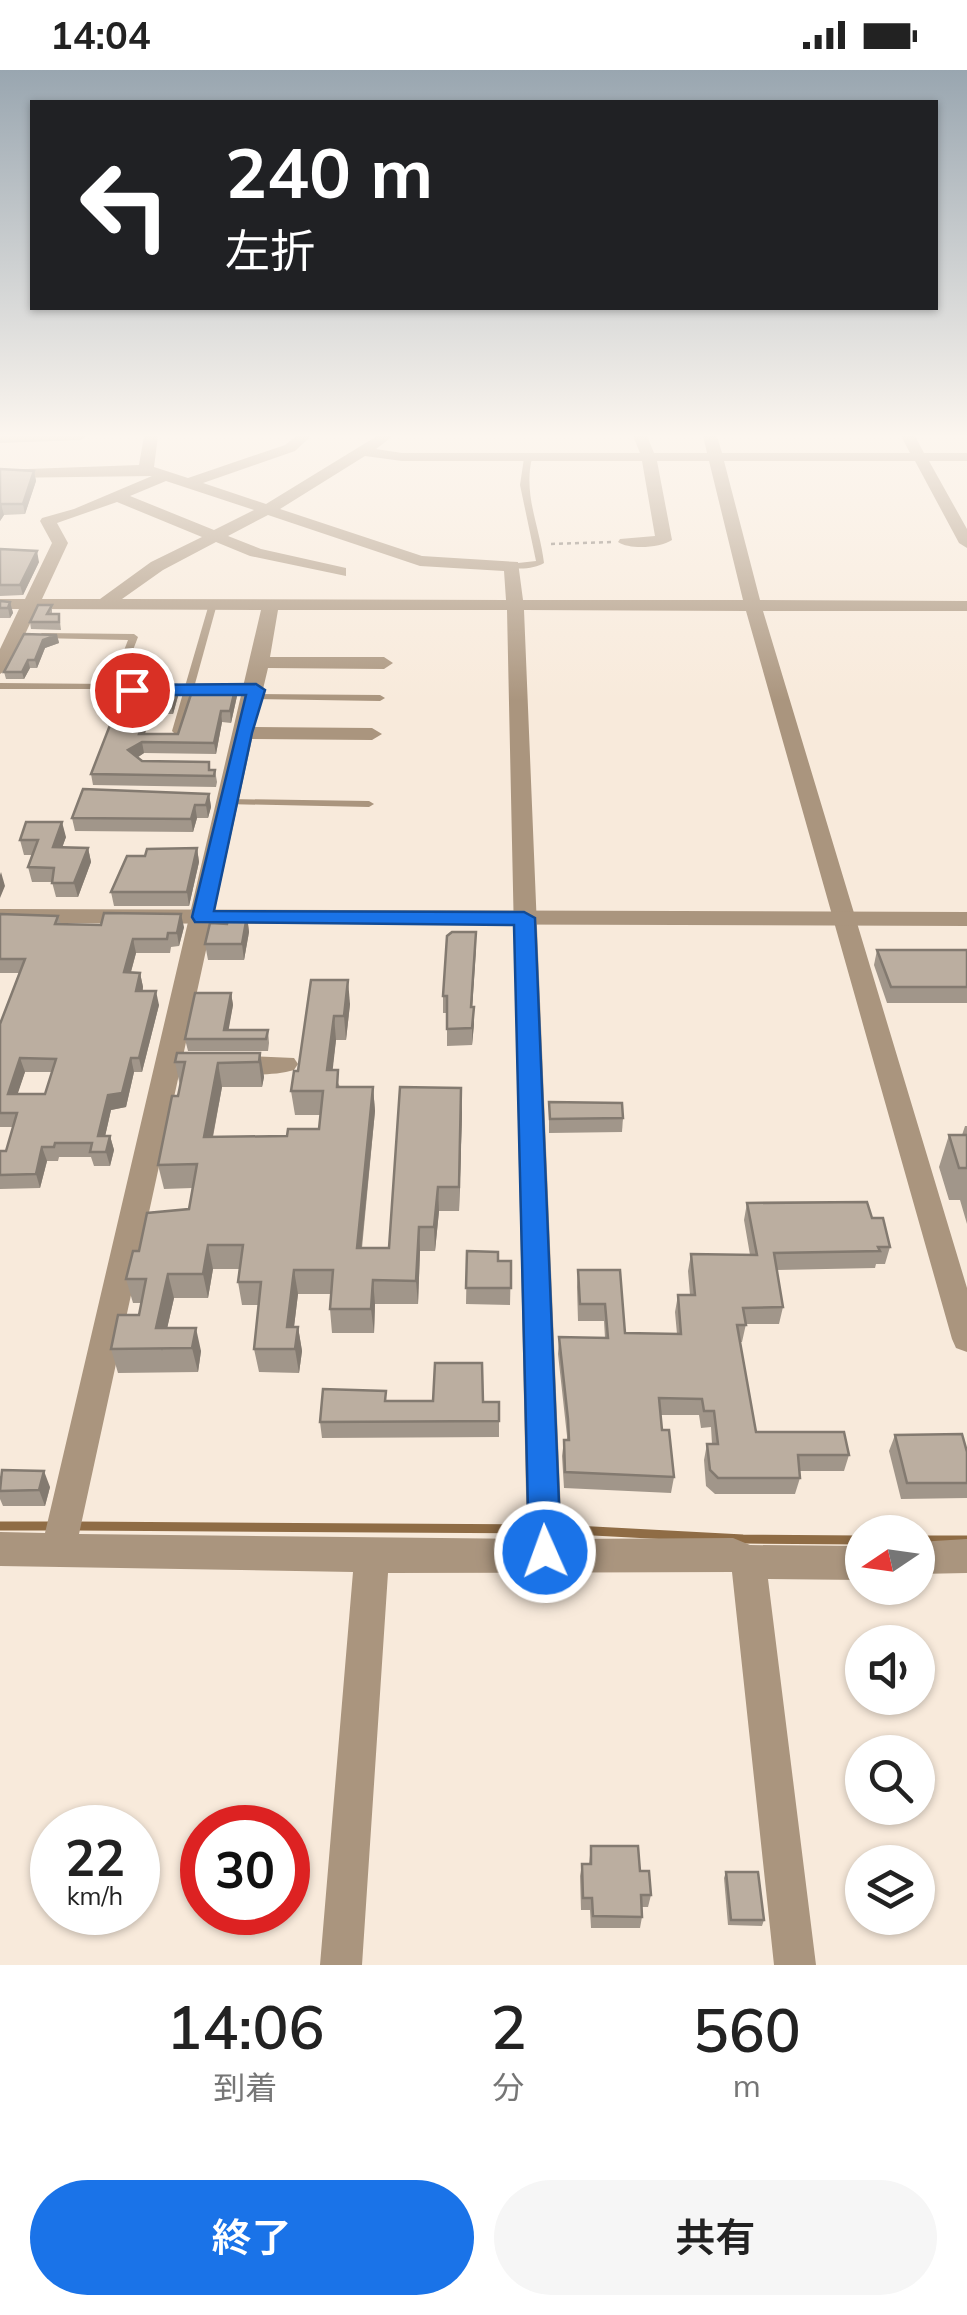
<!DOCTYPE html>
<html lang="ja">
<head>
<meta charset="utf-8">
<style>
  body { margin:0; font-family:Mulish,"Noto Sans JP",sans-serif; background:#f6f6f6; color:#222; height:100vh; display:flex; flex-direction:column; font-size:38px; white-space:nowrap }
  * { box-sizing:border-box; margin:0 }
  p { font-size:32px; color:#767676 }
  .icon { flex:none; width:55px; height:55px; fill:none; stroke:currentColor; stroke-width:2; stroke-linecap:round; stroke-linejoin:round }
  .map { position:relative; height:1895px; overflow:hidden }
  .side { display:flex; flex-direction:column; background:#fff; flex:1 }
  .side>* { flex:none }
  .top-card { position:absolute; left:30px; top:30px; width:908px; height:210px; border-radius:0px; box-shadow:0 2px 8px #0004; background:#202124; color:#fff; overflow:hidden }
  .needle { width:65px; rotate:257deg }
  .tools { position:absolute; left:845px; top:1445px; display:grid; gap:20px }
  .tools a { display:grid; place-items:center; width:90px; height:90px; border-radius:50%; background:#fff; box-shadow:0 2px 8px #0004; font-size:50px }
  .speed { position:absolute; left:30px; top:1735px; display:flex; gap:20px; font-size:50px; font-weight:700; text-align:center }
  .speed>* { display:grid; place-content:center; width:130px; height:130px; border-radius:50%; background:#fff; box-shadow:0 2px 8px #0004; line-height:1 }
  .speed small { font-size:25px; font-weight:400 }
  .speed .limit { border:15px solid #d22; background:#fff; color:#111 }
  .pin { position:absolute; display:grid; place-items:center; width:85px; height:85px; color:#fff; margin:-42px; border:5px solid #fff; border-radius:50%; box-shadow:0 2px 10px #0007 }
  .me { position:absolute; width:110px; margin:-55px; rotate:358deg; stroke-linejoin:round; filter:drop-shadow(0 0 8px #0008) }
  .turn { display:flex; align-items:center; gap:35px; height:210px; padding:0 30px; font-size:45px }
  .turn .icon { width:130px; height:130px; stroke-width:2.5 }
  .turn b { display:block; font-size:70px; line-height:85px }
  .eta { display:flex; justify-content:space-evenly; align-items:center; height:170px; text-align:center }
  .eta b { font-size:60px; font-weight:600; line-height:70px }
  .primary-button { display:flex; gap:20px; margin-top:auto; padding:20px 30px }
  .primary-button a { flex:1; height:115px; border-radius:60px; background:#1a73e8; color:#fff; font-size:40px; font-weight:600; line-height:115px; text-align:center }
  .primary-button a+a { background:#f6f6f6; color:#222 }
  .status { display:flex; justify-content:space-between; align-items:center; height:70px; padding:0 50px; background:#fff; direction:ltr }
  .status svg { height:28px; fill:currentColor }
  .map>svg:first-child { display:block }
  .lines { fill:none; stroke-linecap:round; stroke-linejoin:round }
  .stream { stroke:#8f6c45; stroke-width:9 }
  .path { stroke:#7e756c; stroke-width:2.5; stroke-dasharray:4 4; stroke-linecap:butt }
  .service { fill:#aa957e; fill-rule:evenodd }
  .minor { fill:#aa957e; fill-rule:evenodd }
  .tertiary { fill:#aa957e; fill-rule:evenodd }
  .wall { fill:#a1968a; fill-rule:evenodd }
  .shaded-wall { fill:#837a70 }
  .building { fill:#bbaea0; stroke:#837a70; stroke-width:2.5; fill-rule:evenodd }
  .route { fill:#1a73e8; stroke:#114b97; stroke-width:2.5 }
</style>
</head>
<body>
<div class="status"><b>14:04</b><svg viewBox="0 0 49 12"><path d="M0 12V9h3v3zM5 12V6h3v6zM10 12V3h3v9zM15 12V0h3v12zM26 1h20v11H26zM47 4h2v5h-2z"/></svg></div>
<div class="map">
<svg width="967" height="1895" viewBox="0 0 967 1895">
  <rect width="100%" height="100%" fill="#f8eadb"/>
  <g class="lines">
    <g class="stream">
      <path d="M0,1456H54"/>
      <path d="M76,1456L534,1459"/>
      <path d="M556,1459L743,1469L862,1470"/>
      <path d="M918,1470H967"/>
    </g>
    <path class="path" d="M551,474L612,472"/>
    <g class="service">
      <path d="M528,386L532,388C523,425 540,457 544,493C536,498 516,501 508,496L509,494L536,491L520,415L524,388Z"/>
      <path d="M213,531L217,534L182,661L180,663H174L172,661L209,534Z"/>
      <path d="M42,563L134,564L138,567L118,619H0V613L111,614L128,570L39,568L38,566Z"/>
      <path d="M254,624L380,625L385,628L380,631L251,629V625Z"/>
      <path d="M229,729L369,731L374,734L369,737L225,734L224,732Z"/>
    </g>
    <g class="minor">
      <path d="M0,366H87L80,370L0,373Z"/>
      <path d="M144,366H158L154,397L188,408L285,375L296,366H311L295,381L203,413L266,434L377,366H393L376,379L402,383H640L633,366H647L654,383H707L703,366H717L722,383H910L901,366H915L924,383H967V391H929L967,459V478L959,473L915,391H724L760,530L967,531V541H763L967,1218V1282L956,1278L952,1269L746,541L524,540L562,1469L733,1468L750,1475L862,1476V1510L768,1509L816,1895H774L732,1502L388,1503L362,1895H320L353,1502L0,1496V1462L45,1463L261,540L37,539L9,598L0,604V579L19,539H0V529H25L52,473L40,451L42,448L74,439L152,406L0,408V400L139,395ZM365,386L402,391H642L655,466L620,469L618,472C630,480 660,478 672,470L657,391H709L743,530H523L518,492L422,486L280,439ZM166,411L254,440L214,460L130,426ZM117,432L202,467L151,492L100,529H42L68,473L57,453ZM268,445L420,496L504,501L506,530L122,529L163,500L216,472L250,486L346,506V498L261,479L228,466ZM278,540H507L527,1469L79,1464L252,669L372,670L382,664L372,658L254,657L268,598L384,599L393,593L384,587H270Z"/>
      <path d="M229,985L294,988L298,994L294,1000C274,1006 240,1006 220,1000L216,994L220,988Z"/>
      <path d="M967,1469V1503L918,1504V1472Z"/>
    </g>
    <path class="tertiary" d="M0,839L967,842V856L0,853Z"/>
  </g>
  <g class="wall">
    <path d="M0,399L34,401L36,411L25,444L4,445L0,451Z"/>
    <path d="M0,479L39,492L23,525L0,526Z"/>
    <path d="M0,531L10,532L13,543L10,548H0Z"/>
    <path d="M52,535V544H59L61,560L31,559L30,552Z"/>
    <path d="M57,565L59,573L45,578L37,598H30L24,609H6L4,602Z"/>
    <path d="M126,614L176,615L178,626L173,644H151L145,664H178L236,615L237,626L231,653L222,652L216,684L144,683L137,688L142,691L215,700L217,712L216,717L93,715L91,704Z"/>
    <path d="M209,724L211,737L208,748H197L193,762L75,761L72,748Z"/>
    <path d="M66,767L62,777L88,778L91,792L78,827H56L52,812H32L28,797L33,785H24L20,770Z"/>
    <path d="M197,778L199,792L189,836H114L111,822L145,786Z"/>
    <path d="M0,844L58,846L61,854L184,857L179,876L171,877L170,883H136L131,902L140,903L143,917V921L159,935L142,1002H134L126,1037L111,1040L105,1066H110L114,1080L110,1096H94L91,1087H59L58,1091H47L40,1118L0,1119V1081H6L13,1057H0V954L19,903H0ZM25,1002H52L45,1024H17Z"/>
    <path d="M247,846L249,862L244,890H208L205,874Z"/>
    <path d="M476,862L472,937H474V954L472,975L447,976V943H443V926Z"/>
    <path d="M877,880H967V933H887L874,895Z"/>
    <path d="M311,910L350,934L346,970H336L332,1000L340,1017H373L375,1041L362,1178H389L462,1042L459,1141H439L435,1181H420L418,1234H375L374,1263H332L330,1239L331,1224H298L294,1257H298L302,1281L299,1303L259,1302L254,1279L259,1235H242L238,1212L239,1199H213L208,1228H174L167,1258L201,1281L198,1302L118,1303L111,1279L139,1245L141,1233H133L126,1209L139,1181L189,1139L192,1118L164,1119L158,1095L180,1016L175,992L260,983L264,1007L262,1017H222L213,1067L287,1066L319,1059L321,1045H295L291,1021L298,1001Z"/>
    <path d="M231,923L233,935L228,960H268L269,973L268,981H188L185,969Z"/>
    <path d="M549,1032L623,1048L622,1062L549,1063Z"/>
    <path d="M965,1056H967V1154L960,1130H949L939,1097L949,1065H962Z"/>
    <path d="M747,1133L872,1148L890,1177L885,1194H876L875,1198L777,1200L783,1237L779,1254H746L742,1272H740L756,1362L849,1385L844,1401H799L800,1408L795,1424H715L706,1416L704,1390L707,1374H712L711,1357L701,1358L699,1345H661L662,1360L674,1407L671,1423L564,1418L562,1386L564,1370H567V1366L558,1284L559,1267L605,1268L604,1251H578L577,1217L578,1200H620L625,1263L677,1264L675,1242L678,1225H690L688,1201L691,1184L750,1185L744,1150Z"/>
    <path d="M467,1181L498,1191H511L510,1235L466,1234Z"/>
    <path d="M386,1331L499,1332V1367L322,1368L320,1352Z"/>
    <path d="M895,1365L967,1382V1428L901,1429L889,1381Z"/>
    <path d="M0,1406L50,1417L45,1436H3L0,1429Z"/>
    <path d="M591,1776L640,1801L651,1825L648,1837H642V1847L640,1858H591L590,1840H581L580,1806L582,1794H589Z"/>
    <path d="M726,1802L764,1850L762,1856L728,1855L724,1808Z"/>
  </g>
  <g class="shaded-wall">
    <path d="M34,401L36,411L25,444L23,434Z"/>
    <path d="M1,434L4,445L0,451V437Z"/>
    <path d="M37,481L39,492L23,525L20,515Z"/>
    <path d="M10,532L13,543L10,548L8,538Z"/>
    <path d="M57,565L59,573L45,578L37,598L35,590L43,570Z"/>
    <path d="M28,590L30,598L24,609L22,602Z"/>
    <path d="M176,615L178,626L173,644L171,633Z"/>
    <path d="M236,615L237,626L231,653L230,641Z"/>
    <path d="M149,633L151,644L142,672L144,683L130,692L128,680L139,664Z"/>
    <path d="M221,641L222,652L216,684L214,673Z"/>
    <path d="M209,724L211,737L208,748L206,735Z"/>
    <path d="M195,735L197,748L193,762L191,749Z"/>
    <path d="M62,752L66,767L57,792L53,777Z"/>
    <path d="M88,778L91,792L78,827L74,813Z"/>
    <path d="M197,778L199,792L189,836L187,822Z"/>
    <path d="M1,802L5,816L0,828V805Z"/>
    <path d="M181,844L184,857L179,876L177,863Z"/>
    <path d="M247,846L249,862L244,890L242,874Z"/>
    <path d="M476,862V879L471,954V937Z"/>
    <path d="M133,869L136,883L127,916L124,902Z"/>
    <path d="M140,903L143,917L139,935L136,921Z"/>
    <path d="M348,910L350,934L346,970L344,946Z"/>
    <path d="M156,921L159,935L142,1002L139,988Z"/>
    <path d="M231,923L233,935L227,969L224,960Z"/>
    <path d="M474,937V954L472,975V958Z"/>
    <path d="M334,946L336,970L330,1024L327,1000Z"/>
    <path d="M260,983L264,1007L262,1017L259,992Z"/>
    <path d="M20,988L25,1002L13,1038L8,1024Z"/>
    <path d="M131,988L134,1002L126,1037L111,1040L102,1080L98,1066L108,1025Z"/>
    <path d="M218,993L222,1017L208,1091L204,1067Z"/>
    <path d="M373,1017L375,1041L359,1201L357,1178Z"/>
    <path d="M461,1018L462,1042L459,1141V1117Z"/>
    <path d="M110,1066L114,1080L110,1096L106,1082Z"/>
    <path d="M42,1077L47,1091L40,1118L36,1104Z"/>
    <path d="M438,1117L439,1141L435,1181L434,1157Z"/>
    <path d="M419,1157L420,1181L418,1234L416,1211Z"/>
    <path d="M208,1175L213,1199L208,1228L203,1204Z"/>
    <path d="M294,1200L298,1224L291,1281L287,1257Z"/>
    <path d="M168,1204L174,1228L162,1281L156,1258Z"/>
    <path d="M373,1210L375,1234L374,1263L371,1239Z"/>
    <path d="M298,1257L302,1281L299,1303L295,1279Z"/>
    <path d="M196,1258L201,1281L198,1302L192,1278Z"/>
    <path d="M44,1401L50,1417L45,1436L39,1420Z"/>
  </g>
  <g class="building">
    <path d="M0,399L34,401L23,434H1L0,437Z"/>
    <path d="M0,479L37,481L20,515H0Z"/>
    <path d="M0,531L10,532L8,538H0Z"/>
    <path d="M38,535H52L47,544H59V552H30Z"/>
    <path d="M24,564L57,565L43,570L35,590H28L22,602H4Z"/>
    <path d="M126,614L176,615L171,633H149L139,664H178L194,615H236L230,641H221L214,673L142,672L128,680L142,691L209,692V700H215L214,706L91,704Z"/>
    <path d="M83,719L209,724L206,735H195L191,749L72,748Z"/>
    <path d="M26,752H62L53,777L88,778L74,813H52L54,798L28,797L38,770H20Z"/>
    <path d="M197,778L187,822H111L127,786H145L147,779Z"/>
    <path d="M104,843L181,844L177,863H168L167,869H133L124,902L140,903L136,921H156L139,988H131L122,1023L108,1025L98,1066H110L106,1082H90L92,1073H55L54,1077H42L36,1104L0,1105V1081H6L17,1043H0V954L25,889H0V844L58,846L55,854L101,855ZM20,988L56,989L45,1024H8Z"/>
    <path d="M229,846H247L242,874H205L210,853L227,854Z"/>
    <path d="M452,862H476L471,937H474L472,958L447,959V926H443L447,866Z"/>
    <path d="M877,880H967V917H891Z"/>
    <path d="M311,910H348L344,946H334L327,1000H338L337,1017H373L357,1178H389L400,1017L461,1018L459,1117H438L434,1157H419L416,1211L373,1210L371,1239H330L333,1200H294L287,1257H298L295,1279H254L261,1212H238L243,1175H208L203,1204H168L156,1258H196L192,1278L111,1279L118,1245H139L146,1209H126L133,1181H139L147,1143L189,1139L197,1094L158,1095L172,1026H178L185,992H175L177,983H260L259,992L218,993L204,1067L287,1066L288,1059H319L323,1021H291L294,1001H298Z"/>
    <path d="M195,923H231L224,960H268L266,969H185Z"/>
    <path d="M549,1032L622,1033L623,1048L550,1049Z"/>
    <path d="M949,1065H967V1098H959Z"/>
    <path d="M867,1132L872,1148H883L890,1177H878L880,1181L774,1183L783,1237L743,1238L746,1255H737L756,1362H844L849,1385H798L800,1408H718L710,1400L707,1374H718L714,1341H704L702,1329L659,1328L662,1360H669L674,1407L565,1402L564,1370H569L568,1349L559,1267L608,1268L605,1234H580L578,1200H620L625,1263L681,1264L678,1225H695L691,1184L757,1185L747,1133Z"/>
    <path d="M467,1181L498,1182V1191H511V1218H466Z"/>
    <path d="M435,1293H482L483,1332H499V1351L320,1352L323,1319L386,1321L385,1331H433Z"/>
    <path d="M962,1364L967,1382V1413H907L895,1365Z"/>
    <path d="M2,1400L44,1401L39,1420L0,1421Z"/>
    <path d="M591,1776H638L640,1801H649L651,1825H641L642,1847L593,1846L592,1828H583L582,1794H591Z"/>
    <path d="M726,1802H758L764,1850H731Z"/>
  </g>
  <linearGradient id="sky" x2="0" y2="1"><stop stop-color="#99a6b0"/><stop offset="0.58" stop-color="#fcf6ef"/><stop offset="1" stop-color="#fcf6ef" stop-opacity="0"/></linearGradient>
  <rect width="967" height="631" fill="url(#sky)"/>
  <path class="route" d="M256,614L265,620L252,663L214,841L524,842L535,848L561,1482L556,1493L545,1498L534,1493L529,1482L514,855L195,852L192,847L246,625H132L123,620L132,615Z"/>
</svg>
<div class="tools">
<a><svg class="needle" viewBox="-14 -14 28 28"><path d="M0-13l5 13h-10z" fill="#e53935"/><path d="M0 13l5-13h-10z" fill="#767676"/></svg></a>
<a><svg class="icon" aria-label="sound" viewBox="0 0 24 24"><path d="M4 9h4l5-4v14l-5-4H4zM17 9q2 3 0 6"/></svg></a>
<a><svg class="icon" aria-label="search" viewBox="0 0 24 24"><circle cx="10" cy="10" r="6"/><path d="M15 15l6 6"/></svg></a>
<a><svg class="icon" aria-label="layers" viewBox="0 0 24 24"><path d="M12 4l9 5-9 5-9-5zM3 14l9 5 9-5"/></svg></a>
</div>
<div class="speed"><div>22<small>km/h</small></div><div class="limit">30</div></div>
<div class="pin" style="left:132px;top:620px;background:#d93025"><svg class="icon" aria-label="arrive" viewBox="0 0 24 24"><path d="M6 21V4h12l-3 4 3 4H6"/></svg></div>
<svg class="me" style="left:545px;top:1482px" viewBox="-20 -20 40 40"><circle r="17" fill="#1a73e8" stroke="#fff" stroke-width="3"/><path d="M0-11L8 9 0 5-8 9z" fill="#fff"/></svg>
<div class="top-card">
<div class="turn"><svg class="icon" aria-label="left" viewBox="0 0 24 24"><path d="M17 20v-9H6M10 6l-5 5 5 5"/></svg><div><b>240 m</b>左折</div></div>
</div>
</div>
<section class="side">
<div class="eta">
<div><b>14:06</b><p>到着</p></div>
<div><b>2</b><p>分</p></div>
<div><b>560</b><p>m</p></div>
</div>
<div class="primary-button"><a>終了</a><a>共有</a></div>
</section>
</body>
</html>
